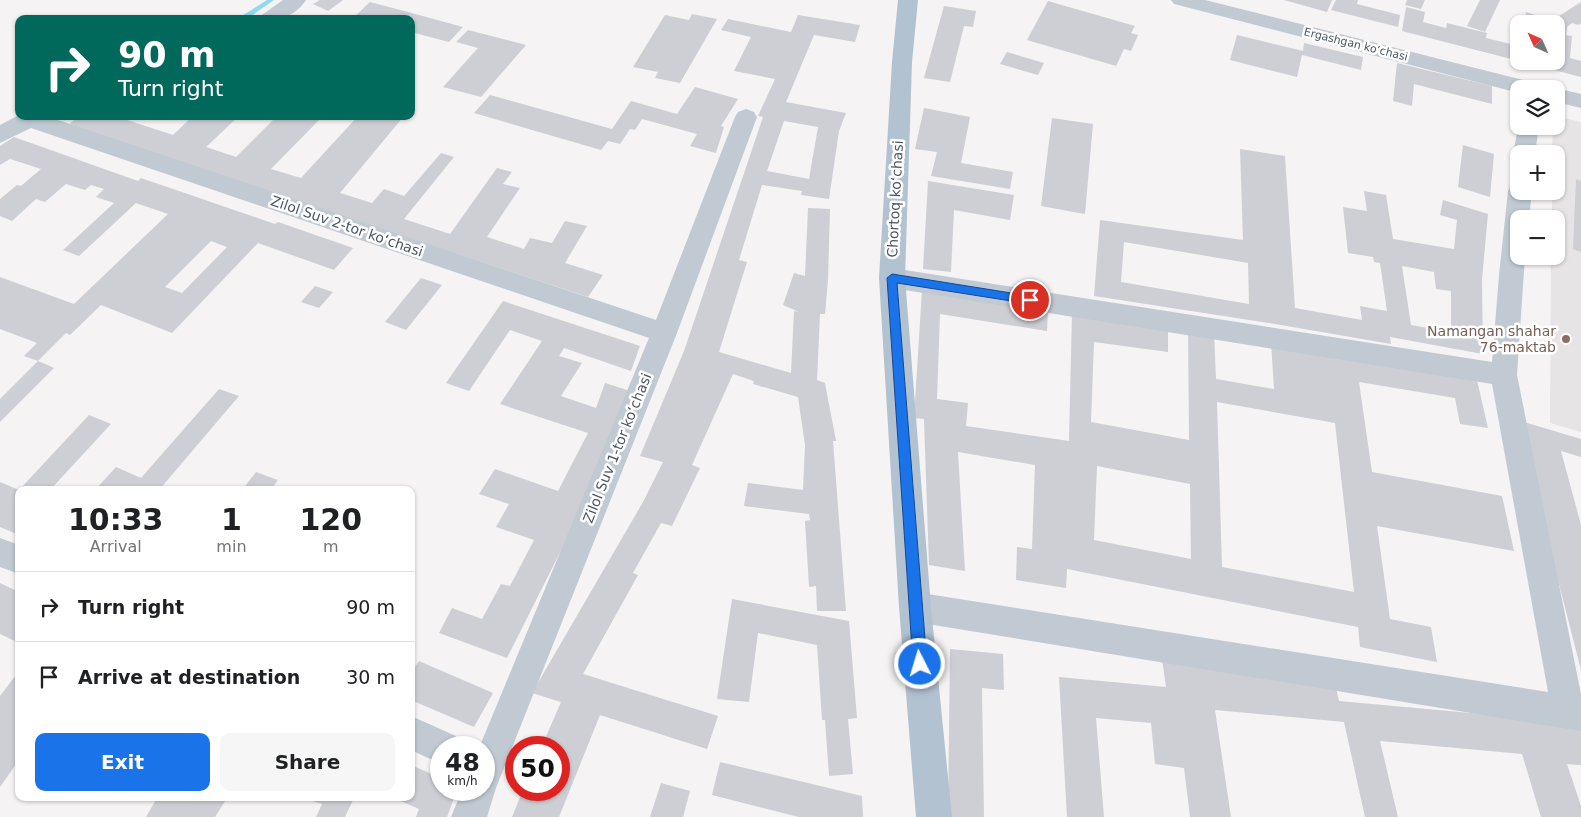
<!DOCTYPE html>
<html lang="en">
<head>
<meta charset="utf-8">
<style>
  body { margin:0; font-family:"DejaVu Sans",sans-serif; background:#f6f6f6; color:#202124; height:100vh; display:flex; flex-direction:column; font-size:19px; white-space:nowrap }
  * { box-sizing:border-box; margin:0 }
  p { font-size:16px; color:#757577 }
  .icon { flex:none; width:28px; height:28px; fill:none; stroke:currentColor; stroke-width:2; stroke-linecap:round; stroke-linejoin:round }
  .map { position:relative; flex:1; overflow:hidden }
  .sheet { position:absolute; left:15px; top:486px; width:400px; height:315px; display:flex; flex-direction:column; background:#fff; border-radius:10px; box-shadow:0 1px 4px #0004 }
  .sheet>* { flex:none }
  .hud { position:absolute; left:15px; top:15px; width:400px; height:105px; border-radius:10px; box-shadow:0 1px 4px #0004; background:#00695c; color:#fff; overflow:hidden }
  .needle { width:32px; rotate:315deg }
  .buttons { position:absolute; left:1510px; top:15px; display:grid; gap:10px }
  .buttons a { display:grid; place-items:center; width:55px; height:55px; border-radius:10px; background:#fff; box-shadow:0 1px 4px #0004; font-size:25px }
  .speed { position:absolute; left:430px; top:736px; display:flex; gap:10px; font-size:25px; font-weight:700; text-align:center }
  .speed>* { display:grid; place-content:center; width:65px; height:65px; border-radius:50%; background:#fff; box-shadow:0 1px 4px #0004; line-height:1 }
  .speed small { font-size:12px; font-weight:400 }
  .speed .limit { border:8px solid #d22; background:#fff; color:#111 }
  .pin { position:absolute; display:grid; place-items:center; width:42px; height:42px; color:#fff; margin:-21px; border:2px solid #fff; border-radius:50%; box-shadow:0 1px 5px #0007 }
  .me { position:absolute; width:55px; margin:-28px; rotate:355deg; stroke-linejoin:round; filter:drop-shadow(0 0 4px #0008) }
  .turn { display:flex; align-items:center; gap:18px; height:105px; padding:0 20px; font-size:22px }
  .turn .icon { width:65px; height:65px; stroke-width:2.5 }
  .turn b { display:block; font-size:35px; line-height:42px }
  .eta { display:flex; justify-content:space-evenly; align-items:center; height:85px; text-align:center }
  .eta b { font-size:30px; font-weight:800; line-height:35px }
  .button { display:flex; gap:10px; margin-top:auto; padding:10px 20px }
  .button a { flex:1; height:58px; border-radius:10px; background:#1a73e8; color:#fff; font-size:20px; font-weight:800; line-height:58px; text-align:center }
  .button a+a { background:#f6f6f6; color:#202124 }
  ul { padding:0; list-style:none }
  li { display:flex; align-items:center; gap:15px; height:70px; padding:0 20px; border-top:1px solid #e0e0e0 }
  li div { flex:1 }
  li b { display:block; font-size:19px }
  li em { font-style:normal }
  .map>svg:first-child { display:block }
  .education { fill:#e6e4e5 }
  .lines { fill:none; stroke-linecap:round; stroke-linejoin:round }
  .stream { fill:#90daee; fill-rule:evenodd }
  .building { fill:#cdcfd5; fill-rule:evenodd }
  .minor { fill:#c1cad2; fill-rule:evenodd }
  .major { fill:#b3c2d1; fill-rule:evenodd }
  .route { fill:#1a73e8; stroke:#114b97 }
  .education-dot { fill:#8d6e63; stroke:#fff; stroke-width:2 }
  .labels { text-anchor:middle; stroke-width:5; stroke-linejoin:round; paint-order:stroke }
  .far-street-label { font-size:11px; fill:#4a5661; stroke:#fff }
  .street-label { font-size:14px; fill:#4a5661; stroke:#fff }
  .education-label { font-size:14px; fill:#785e54; stroke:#fff; text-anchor:end }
</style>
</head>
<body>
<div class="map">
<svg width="1581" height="817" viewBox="0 0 1581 817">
  <rect width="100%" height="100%" fill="#f5f3f3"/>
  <path class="education" d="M1556,116L1581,122V432L1550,423L1551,256H1556V219H1552V191H1556V154H1552L1553,126H1556Z"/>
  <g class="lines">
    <path class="stream" d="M267,0H274L254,14L246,19H237Z"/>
  </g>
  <g class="building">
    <path d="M320,0H343L328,11L313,4Z"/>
    <path d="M1284,0H1332L1327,12Z"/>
    <path d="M1336,0H1358L1357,4L1400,15L1398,27L1331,10Z"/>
    <path d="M1407,0H1425L1421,9L1405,5Z"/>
    <path d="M1480,0H1500L1485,32L1467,26Z"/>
    <path d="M1048,1L1135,26L1131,33L1138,35L1131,51L1124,49L1116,66L1027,40Z"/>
    <path d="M370,2L408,12L463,27L449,42L411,32V19H352Z"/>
    <path d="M1581,2V23L1578,25L1572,23L1567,27L1566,35L1572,36L1570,58L1581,61V77L1546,68L1547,61H1556V24H1553L1561,17L1559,16Z"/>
    <path d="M944,6L976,11L973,27L964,26L950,82L924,78Z"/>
    <path d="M1406,7L1425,12L1423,22L1446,28L1447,23L1487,33L1486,38L1519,46V61L1402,31Z"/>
    <path d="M1526,12L1550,20L1549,24H1524Z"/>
    <path d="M692,14L717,19L680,83L655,78L658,72L633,67L665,15L689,20Z"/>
    <path d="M798,15L860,25L855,42L814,35L786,102L846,113L839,131L829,199L801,195L802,191L762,185L739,260L747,262L719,352L791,373L794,311L799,312L783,305L794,273L805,276L808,208L830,209L828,280L825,314H820L817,380L825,383L836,441H833L846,611H817L816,586L809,587L805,521L810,520L809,514L744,506L748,483L803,490L805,445L798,397L753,384L754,381L733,374L692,465L700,468L672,526L661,523L633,573L638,575L583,674L718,716L707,749L600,715L559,817H512L523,790H559V748H541L561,702L532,693L643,502L663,462L640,456L684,351L763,117L758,116L775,79L734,71L751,37L721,30L728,19L791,32ZM784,121L818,127L809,179L767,171Z"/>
    <path d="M468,30L526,45L481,97L443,87L478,48L456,42Z"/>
    <path d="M1237,35L1303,51L1304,43L1363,57L1361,70L1302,55L1297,77L1230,60Z"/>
    <path d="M1007,52L1044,63L1038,75L1000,64Z"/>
    <path d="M1523,61H1543L1542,67L1523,62Z"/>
    <path d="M1397,63L1492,86V104L1414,84L1412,106L1393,101Z"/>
    <path d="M695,87L738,99L721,126L724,127L716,153L690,146L697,134L642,119L635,130L630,129L620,144L608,141L601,150L474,113L490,95L612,129L631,101L677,114Z"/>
    <path d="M924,108L970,117L961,163L1013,172L1010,189L931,176L937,152L915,149Z"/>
    <path d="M79,116H115L173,135L193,116H239L206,147L236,157L277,116H323L271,169L301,178L358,116H404L340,193L372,203L384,189L404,196L441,153L454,157L404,219L450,234L497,168L512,172L503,184L520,188L487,237L524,249L530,238L552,243L565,221L587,226L565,263L603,275L588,297L68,125Z"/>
    <path d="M1052,118L1093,124L1085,214L1041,206Z"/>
    <path d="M14,137L138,181L141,178L275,224L278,222L353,248L334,270L258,243L172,333L101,305L70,335L66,333L38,361L24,356L37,343L0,329V277L74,304L168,214L136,203L79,256L63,250L114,203L96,197L104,189L91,185L85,190L66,184L45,202L36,199L12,221L0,216V199L17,185L21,186L41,169L10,159L0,165V146ZM211,241L227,247L182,293L165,287Z"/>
    <path d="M1463,145L1494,154L1490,197L1458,187Z"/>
    <path d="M1240,149L1285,156L1295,308L1362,320L1360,306L1387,311L1380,263L1374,262L1373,257L1348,253L1343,207L1367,211L1364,191L1386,195L1393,239L1454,249L1457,220L1440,215L1443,200L1488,214L1482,280L1483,354L1390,337L1391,344L1275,324L1094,296L1100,220L1243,240ZM1124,242L1248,263L1249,304L1121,282ZM1402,266L1434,272L1436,289L1451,291V332L1411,325Z"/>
    <path d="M1576,179L1581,181V252L1573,249Z"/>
    <path d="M928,181L1014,195L1010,220L954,210L951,272L923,269Z"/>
    <path d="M421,278L442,285L406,330L385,322Z"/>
    <path d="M315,286L333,292L319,308L301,302Z"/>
    <path d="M922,290L1048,309L1047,331L940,314L937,399L968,403L966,426L1069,441L1072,314L1168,327V352L1094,342L1091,422L1189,440L1188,327L1214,332L1216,379L1274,389L1271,342L1476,376L1488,428L1460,424L1455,398L1359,382L1372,472L1502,496L1514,551L1377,526L1390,619L1431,627L1437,662L1360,647L1358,627L1067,569L1066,588L1016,580L1017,547L1032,549L1035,465L958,452L965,571L929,565L924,419L914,418ZM1217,402L1335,423L1354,592L1222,567ZM1097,466L1190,484L1191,559L1094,540Z"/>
    <path d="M503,301L640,346L631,371L564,348L559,356L582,363L561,396L596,408L605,383L630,391L616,441L507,658L439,633L452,608L482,619L501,584L510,586L534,540L496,527L509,504L479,494L495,469L558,491L588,433L500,404L542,341L510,330L469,391L446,383Z"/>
    <path d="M38,361L54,368L0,422V399Z"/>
    <path d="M219,389L239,396L159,490H95L116,467L141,478Z"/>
    <path d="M89,415L111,424L50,490H19V535L0,527V482L19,490Z"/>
    <path d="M1517,420L1581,439V457L1561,451L1581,525V670Z"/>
    <path d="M256,472L278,480L270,490H242Z"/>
    <path d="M0,583L19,592V643L0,634Z"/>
    <path d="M732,599L849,621L857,718L848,719L853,774L829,776L825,720H822L817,645L758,633L749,702L717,699Z"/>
    <path d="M950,649L1003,654L1004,690L982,688L984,817H948Z"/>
    <path d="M1162,659L1333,675L1339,701L1581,723V765L1567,764L1581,806V817H1541L1522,754L1380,741L1398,817H1365L1344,722L1215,710L1231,817H1190L1184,768L1155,764L1151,723L1096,718L1104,817H1067L1059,677L1166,687Z"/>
    <path d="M419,661L493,693L474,727L411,700V673Z"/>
    <path d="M19,671V760L0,787V696Z"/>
    <path d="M720,762L862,796L863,817H799L712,795Z"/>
    <path d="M411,765L441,778V790H457L447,817H416L419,809L394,798H411Z"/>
    <path d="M661,783L690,791L683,817H650Z"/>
    <path d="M157,798H227L215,817H146Z"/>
    <path d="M302,798H354L345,817H316L322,804Z"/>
  </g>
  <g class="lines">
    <g class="minor">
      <path d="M283,0H306C294,18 279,19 259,19L262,15Z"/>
      <path d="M1171,0H1205L1531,82L1539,84L1542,89H1519V93L1174,4Z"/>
      <path d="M1556,88L1581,94V108L1556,102V89H1552Z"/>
      <path d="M746,109L754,112L757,117L677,333L496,788L487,817H451L462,790H484V748H479L649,338L31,128L0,143V125L19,115L46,116L656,320L735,117L738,112Z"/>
      <path d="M1519,123V126H1539L1535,154H1519V160L1513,154Z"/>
      <path d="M1519,183V191H1532L1529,219H1519V256H1525L1517,375L1581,694V731L915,622L904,618L899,607L904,596L915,592L1548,692L1492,384L892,288L883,285L879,278L883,271L892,268L1492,362L1499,275L1508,191L1512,185Z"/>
      <path d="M0,538L19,545V574L0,567Z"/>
      <path d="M411,716L456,736L461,748H441V764L411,750Z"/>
    </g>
    <path class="major" d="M898,0H918L912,62L905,278L931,607L952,817H916L899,607L879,278L892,62Z"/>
  </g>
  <path class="route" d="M892,274L1030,296L1035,300L1030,304L897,283L927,664L925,669L920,671L915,669L913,664L887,278Z"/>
  <circle class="education-dot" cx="1566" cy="339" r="5"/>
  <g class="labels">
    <g class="far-street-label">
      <text transform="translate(1356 44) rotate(14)" y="4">Ergashgan koʻchasi</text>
    </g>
    <g class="street-label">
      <text transform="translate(895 199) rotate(-87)" y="5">Chortoq koʻchasi</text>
      <text transform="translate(347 226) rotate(19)" y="5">Zilol Suv 2-tor koʻchasi</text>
      <text transform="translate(617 448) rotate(-68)" y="5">Zilol Suv 1-tor koʻchasi</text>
    </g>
    <g class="education-label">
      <text x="1556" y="336">Namangan shahar<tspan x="1556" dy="16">76-maktab</tspan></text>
    </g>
  </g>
</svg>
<div class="buttons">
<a><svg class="needle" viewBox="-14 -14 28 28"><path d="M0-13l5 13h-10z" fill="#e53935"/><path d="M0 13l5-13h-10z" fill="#757577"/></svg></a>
<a><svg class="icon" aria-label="layers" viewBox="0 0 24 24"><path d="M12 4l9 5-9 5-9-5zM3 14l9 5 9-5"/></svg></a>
<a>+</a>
<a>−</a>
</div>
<div class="speed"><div>48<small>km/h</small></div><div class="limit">50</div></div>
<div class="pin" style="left:1030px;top:300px;background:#d93025"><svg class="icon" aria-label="arrive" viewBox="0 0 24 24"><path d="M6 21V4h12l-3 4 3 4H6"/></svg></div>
<svg class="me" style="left:920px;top:664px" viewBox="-20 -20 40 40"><circle r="17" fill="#1a73e8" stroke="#fff" stroke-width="3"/><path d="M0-11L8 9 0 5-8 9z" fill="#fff"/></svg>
<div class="hud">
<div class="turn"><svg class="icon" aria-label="right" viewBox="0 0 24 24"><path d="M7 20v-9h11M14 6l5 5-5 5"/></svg><div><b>90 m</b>Turn right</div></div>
</div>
<section class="sheet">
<div class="eta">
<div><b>10:33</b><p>Arrival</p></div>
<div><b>1</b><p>min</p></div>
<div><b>120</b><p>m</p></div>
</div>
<ul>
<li><svg class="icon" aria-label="right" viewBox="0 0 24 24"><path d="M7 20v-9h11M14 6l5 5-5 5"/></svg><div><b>Turn right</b></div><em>90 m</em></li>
<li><svg class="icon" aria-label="arrive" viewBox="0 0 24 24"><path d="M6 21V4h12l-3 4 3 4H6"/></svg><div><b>Arrive at destination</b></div><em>30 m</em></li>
</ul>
<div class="button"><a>Exit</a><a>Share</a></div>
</section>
</div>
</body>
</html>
